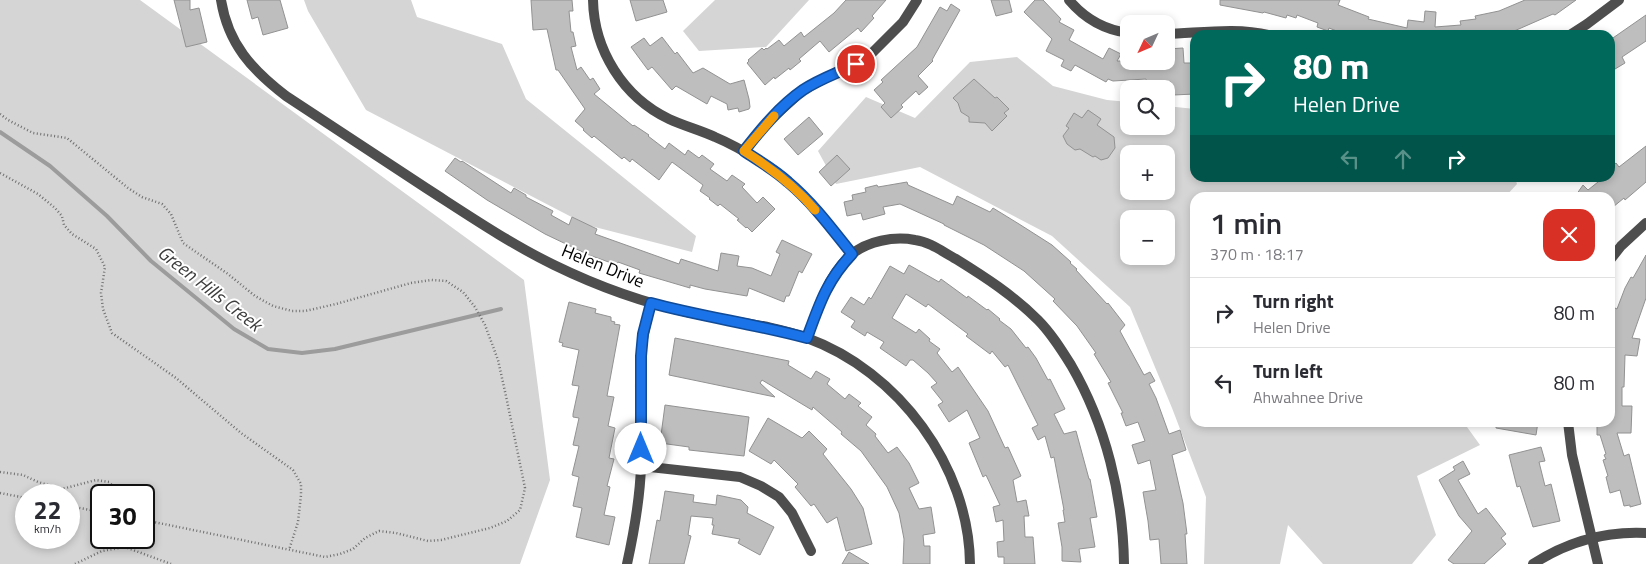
<!DOCTYPE html>
<html lang="en">
<head>
<meta charset="utf-8">
<style>
  body { margin:0; font-family:"Titillium Web",sans-serif; background:#f2f2f3; color:#2b2b33; height:100vh; display:flex; flex-direction:column; font-size:19px; white-space:nowrap }
  * { box-sizing:border-box; margin:0 }
  p { font-size:16px; color:#7c7c81 }
  .icon { flex:none; width:28px; height:28px; fill:none; stroke:currentColor; stroke-width:2; stroke-linecap:round; stroke-linejoin:round }
  .map { position:relative; flex:1; overflow:hidden }
  .sheet { position:absolute; left:1190px; top:192px; width:425px; height:235px; display:flex; flex-direction:column; background:#fff; border-radius:15px; box-shadow:0 2px 8px #0003 }
  .sheet>* { flex:none }
  .hud { position:absolute; left:1190px; top:30px; width:425px; height:152px; border-radius:15px; box-shadow:0 2px 8px #0003; background:#00695c; color:#fff; overflow:hidden }
  .needle { width:32px; rotate:226deg }
  .tools { position:absolute; left:1120px; top:15px; display:grid; gap:10px }
  .tools a { display:grid; place-items:center; width:55px; height:55px; border-radius:10px; background:#fff; box-shadow:0 2px 8px #0003; font-size:25px }
  .speed { position:absolute; left:15px; top:484px; display:flex; gap:10px; font-size:25px; font-weight:700; text-align:center }
  .speed>* { display:grid; place-content:center; width:65px; height:65px; border-radius:50%; background:#fff; box-shadow:0 2px 8px #0003; line-height:1 }
  .speed small { font-size:12px; font-weight:400 }
  .speed .limit { border:2px solid #111; border-radius:8px; background:#fff; color:#111 }
  .pin { position:absolute; display:grid; place-items:center; width:42px; height:42px; color:#fff; margin:-21px; border:2px solid #fff; border-radius:50%; box-shadow:0 1px 5px #0007 }
  .me { position:absolute; width:55px; margin:-28px; rotate:0deg; stroke-linejoin:round; filter:drop-shadow(0 0 4px #0008) }
  .turn { display:flex; align-items:center; gap:18px; height:105px; padding:0 20px; font-size:22px }
  .turn .icon { width:65px; height:65px; stroke-width:2.5 }
  .turn b { display:block; font-size:35px; line-height:42px }
  .lanes { display:flex; align-items:center; height:48px; padding:0 20px; background:#0003; justify-content:center; gap:25px; direction:ltr }
  .lanes .off { opacity:.35 }
  .round { display:grid; place-items:center; flex:none; width:52px; height:52px; border-radius:15px; background:#f2f2f3 }
  .headline { display:flex; align-items:center; justify-content:space-between; height:85px; padding:0 20px }
  h1 { font-size:30px; font-weight:600; line-height:38px }
  ul { padding:0; list-style:none }
  li { display:flex; align-items:center; gap:15px; height:70px; padding:0 20px; border-top:1px solid #e1e1e2 }
  li div { flex:1 }
  li b { display:block; font-size:19px }
  li em { font-style:normal }
  .map>svg:first-child { display:block }
  .green { fill:#d5d5d5; fill-rule:evenodd }
  .lines { fill:none; stroke-linecap:round; stroke-linejoin:round }
  .stream { stroke:#9c9c9c; stroke-width:4 }
  .building { fill:#bebebe; stroke:#929292 }
  .path { stroke:#707070; stroke-width:2.5; stroke-dasharray:1 2.5; stroke-linecap:butt }
  .minor { stroke:#4e4e4e; stroke-width:10 }
  .tertiary { stroke:#4e4e4e; stroke-width:10 }
  .route-casing { stroke:#114b97; stroke-width:12 }
  .route { stroke:#1a73e8; stroke-width:9 }
  .slow { stroke:#f59e0b; stroke-width:9 }
  .labels { text-anchor:middle; stroke-width:4; stroke-linejoin:round; paint-order:stroke }
  .street-label { font-size:18px; fill:#000; stroke:#fff }
  .water-label { font-size:19px; font-style:italic; fill:#3d3d3d; stroke:#fff }
</style>
</head>
<body>
<div class="map">
<svg width="1646" height="564" viewBox="0 0 1646 564">
  <rect width="100%" height="100%" fill="#fff"/>
  <g class="green">
    <path d="M0,0H140L524,280L550,480L520,564H0ZM26,495H69V538H26ZM101,495H144V538H101Z"/>
    <path d="M304,0H411L417,17L502,44L526,99L696,236L692,252L587,225L366,110L308,11Z"/>
    <path d="M715,0H809L766,47L699,51L683,31Z"/>
    <path d="M1017,57L1053,86L1107,100L1129,102V126H1166V106L1195,109V178H1515L1517,184L1505,197L1195,198V422H1431L1467,427L1480,445L1417,476L1436,535L1412,564H1323L1288,525L1280,564H1204L1206,497L1172,408L1130,307L1052,236L920,167L836,184L818,151L866,97L915,118L970,62ZM1129,154H1166V191H1129ZM1129,219H1166V256H1129Z"/>
  </g>
  <g class="lines">
    <path class="stream" d="M0,132L50,166L107,216L151,261L234,329L268,349L302,353L335,349L501,309"/>
  </g>
  <g class="building">
    <path d="M174,0H190V10L199,8L207,42L186,47Z"/>
    <path d="M247,0H280L288,28L263,35L258,17L252,19Z"/>
    <path d="M531,0H572L573,11H569L571,32H573L576,46L571,47L577,70L581,67L590,80L593,78L600,89L594,94L633,126L634,125L649,135L648,136L665,149L669,143L685,155L688,150L699,158L702,155L714,164L710,169L727,181L732,175L745,184L742,187L757,203L763,197L775,209L752,232L747,227L746,228L737,220L739,219L720,204L718,206L709,199L710,198L700,191L703,185L672,162L659,180L632,159L630,162L624,157L622,159L594,136L592,138L583,130L584,129L575,121L585,109L558,70H556L547,29L533,30Z"/>
    <path d="M630,0H663L667,12L636,21Z"/>
    <path d="M846,0H886L872,16L874,18L861,32L858,28L829,52L820,41L799,59L801,61L790,70L789,68L775,79L774,77L765,85L747,63L749,61L748,60L762,48L764,50L766,48L767,49L779,40L784,46L801,32L804,37L834,13Z"/>
    <path d="M991,0H1009L1012,12L996,16Z"/>
    <path d="M1035,0H1043L1061,19L1059,22L1074,30L1069,40L1103,59L1109,48L1121,54L1117,61H1167V49L1183,48L1184,63H1195V94L1173,95L1171,82L1147,84L1146,79L1113,81L1108,79L1106,82L1075,65L1071,71L1061,66L1064,60L1046,51L1052,39L1024,12Z"/>
    <path d="M1220,0H1340L1338,5L1369,17L1368,19L1407,28L1408,20L1424,22L1425,11L1436,12L1435,27L1461,25L1460,21L1476,19L1475,16L1499,11L1525,0H1576L1555,15L1553,14L1505,35H1360L1348,32L1347,35L1329,28L1328,31L1317,27L1318,23L1297,15L1296,18L1287,15L1286,18L1264,12L1263,13L1220,5Z"/>
    <path d="M951,4L960,10L932,60L933,61L918,76L928,87L919,95L916,91L901,105L903,107L891,118L881,107L885,103L874,90L883,82L881,80L917,47L940,7L947,11Z"/>
    <path d="M1646,15V41L1622,57L1625,63L1610,72V40Z"/>
    <path d="M662,37L675,54L677,52L693,73L703,68L730,84L744,80L749,99L750,107L749,109L739,112L738,108L728,110L727,104L711,96L707,104L676,86L672,90L652,67L648,70L631,47L644,38L650,46Z"/>
    <path d="M974,79L995,98L997,97L1009,109L1004,113L1007,116L992,131L985,123L969,122V117L961,112L958,103L953,98Z"/>
    <path d="M1088,110L1101,119L1097,125L1114,137L1115,148L1108,158L1101,160L1095,156L1093,157L1080,149L1075,150L1067,144L1063,136L1069,128L1066,126L1074,113L1082,118Z"/>
    <path d="M809,117L823,134L798,155L784,139Z"/>
    <path d="M1646,146V182L1625,200L1624,198L1613,207L1610,203V198H1574L1583,185L1588,190L1603,178H1610V168L1616,163L1619,167Z"/>
    <path d="M837,155L850,169L831,186L819,172Z"/>
    <path d="M455,158L461,162L462,161L511,193L514,188L526,195V197L553,211L551,215L569,225L572,217L597,229L595,234L679,264L681,259L718,271L721,253L739,256L737,266L752,268L771,276L780,254L776,252L782,240L812,254L802,273L799,271L789,296H786L784,302L749,288L747,296L705,289L690,285V288L639,273L640,270L618,262L617,265L589,255L545,234L487,200L445,171Z"/>
    <path d="M907,182L908,185L953,205L957,196L990,212L993,208L1019,224L1052,245L1071,262L1070,263L1077,269L1076,270L1107,304L1108,303L1125,325L1120,331L1144,375L1150,372L1155,381L1149,384L1156,398L1169,434L1180,430L1186,450L1172,455L1183,503L1187,534H1185L1187,564H1161L1159,539L1150,540L1148,521L1143,492L1156,490L1150,460L1138,464L1132,445L1145,441L1138,422L1126,426L1121,413H1123L1108,383L1111,382L1094,354L1096,353L1077,326L1053,301L1055,299L1024,271L984,245L944,225V224L900,204L883,207L885,214L863,220L861,213L847,216L844,202L853,200L852,195L866,192L865,188L877,185L878,187Z"/>
    <path d="M1646,255V298L1632,338L1640,339L1637,356L1625,355L1624,387H1622V406H1632L1631,433H1617L1624,456L1629,454L1641,504L1630,507V505L1624,506L1620,490L1610,493L1606,477L1608,476L1603,460L1606,459L1604,455L1606,454L1600,435H1597V422H1610V310L1614,311L1615,308L1617,309L1625,288L1631,277L1633,278Z"/>
    <path d="M909,265L939,282L941,279L967,298L968,296L987,310L988,309L1000,319L999,320L1011,329L1026,348L1028,347L1036,358L1048,380L1050,379L1065,409L1054,414L1064,434L1076,431L1089,479H1090L1097,517L1090,518L1095,547L1079,549L1081,562L1062,561V547L1058,523L1065,522L1063,510H1064L1054,457L1051,458L1045,436L1038,440L1032,428L1038,425L1008,365L1005,367L992,351L990,354L966,336L968,334L928,304L926,307L906,294L892,318L916,333L919,329L930,339L929,341L940,349L937,353L952,372L958,367L988,411L1005,448L1008,447L1021,476L1013,480L1017,502L1026,500L1029,516H1024L1025,537H1033L1035,564H1004V557H998L997,542L1004,541L1003,520L996,522L993,507L1000,505L986,475L983,477L969,443L980,438L967,410L949,422L938,405L943,402L931,387L937,383L928,373L913,360H910L906,366L880,348L884,342L867,332L865,336L851,327L855,321L841,312L851,297L864,305L869,297L871,299L890,266L904,274Z"/>
    <path d="M569,302L596,309L595,313L611,317V321L615,322L614,324L620,325L607,396L614,397L608,426L615,428L609,458L614,459L607,486L610,487L604,515L615,517L609,545L576,537L582,508L573,506L579,477L572,475L579,446L573,445L579,418L573,417V414L579,386L572,385L579,350L562,346L563,343L559,342Z"/>
    <path d="M675,338L789,361L788,365L811,379L816,371L830,379L827,384L845,399L849,394L861,403L858,406L872,417L866,425L876,434L875,436L888,453L897,447L909,463L919,483L909,488L919,509L931,507L935,533L923,535L924,546H930V564H903L904,539L899,513L887,487L861,451L841,434L842,432L813,407L812,410L762,380L760,383L775,397L669,375Z"/>
    <path d="M665,405L749,417L744,456L689,450V447L660,443Z"/>
    <path d="M768,418L802,438L809,431L827,449L823,454L851,489L863,508L872,544L846,551L837,517L827,523L814,504L811,506L795,487L798,484L774,460L771,464L749,451Z"/>
    <path d="M1496,422H1538L1536,435L1496,428Z"/>
    <path d="M1541,447L1545,461L1539,462L1545,486L1551,484L1560,521L1533,527L1520,486L1517,487L1509,455Z"/>
    <path d="M1463,461L1470,474L1458,480L1478,514L1486,508L1506,534L1501,538L1506,544L1484,564H1454L1448,560L1472,531L1459,516L1439,480L1455,470L1453,467Z"/>
    <path d="M665,491L694,495L693,502L716,505L717,495L741,500L748,507L747,513L774,527L760,555L738,543L740,539L712,534L714,525H712L713,518L691,516L688,535L691,536L684,564H649L657,520L660,521Z"/>
    <path d="M849,552L869,564H842Z"/>
  </g>
  <g class="lines">
    <g class="path">
      <path d="M0,114L8,120L33,133L67,138L128,188L142,197L162,204L171,214L183,243L228,274L255,296L273,306L292,311H305L336,304L411,283L431,280L446,281L463,292L475,307L485,325L498,360L506,396L525,488L520,510L507,521L490,528L441,540L428,541L396,533L379,531L365,538L353,549L340,554L325,557L144,520"/>
      <path d="M0,173L38,194L55,208L62,216L64,225L72,234L96,249L105,267L101,293L103,309L112,333L176,378L241,433L293,470L301,484V495L298,522L289,550"/>
      <path d="M0,472L23,475L38,482L62,489L96,480L109,482L121,495"/>
      <path d="M0,493L26,498"/>
      <path d="M69,506L101,512"/>
      <path d="M75,564L102,551L125,547L171,564"/>
    </g>
    <g class="minor">
      <path d="M593,0C594,50 623,97 669,119C684,126 700,130 715,137C732,144 749,154 765,164C800,187 826,222 852,254"/>
      <path d="M1069,0C1085,19 1104,30 1129,33"/>
      <path d="M1166,34C1200,33 1236,27 1269,35"/>
      <path d="M1570,35L1587,24L1619,0"/>
      <path d="M744,151L770,120L803,90L871,54L903,22L917,0"/>
      <path d="M1610,260L1621,246L1646,223"/>
      <path d="M807,338C818,309 827,276 851,255C867,241 894,236 915,240C930,242 943,252 956,259C985,277 1013,295 1038,320C1051,333 1061,349 1071,365C1106,425 1123,496 1124,564"/>
      <path d="M1568,422L1572,455L1598,564"/>
      <path d="M641,466L740,477L761,486L779,497L792,513L811,551"/>
      <path d="M627,564C634,532 640,499 641,466C642,429 638,392 641,355C642,337 647,320 651,303"/>
    </g>
    <g class="tertiary">
      <path d="M221,0C228,44 252,70 286,96C333,127 379,157 426,188C468,215 509,243 554,265C597,286 644,303 691,313C729,322 770,324 807,338C898,371 969,466 970,564"/>
      <path d="M1533,564C1567,542 1606,531 1646,533"/>
    </g>
  </g>
  <g class="lines">
    <g class="route-casing">
      <path id="route" d="M641,449V356L643,334L651,303C703,317 755,324 807,338C819,305 827,280 852,254C832,229 813,203 788,182C775,170 759,161 744,151C761,129 780,106 803,90C819,79 838,73 856,64"/>
    </g>
    <use href="#route" class="route"/>
    <path class="slow" d="M774,116L744,151C771,168 795,186 815,210"/>
  </g>
  <g class="labels">
    <g class="street-label">
      <text transform="translate(603 266) rotate(22)" y="6">Helen Drive</text>
    </g>
    <g class="water-label">
      <text transform="translate(210 288) rotate(38)" y="7">Green Hills Creek</text>
    </g>
  </g>
</svg>
<div class="tools">
<a><svg class="needle" viewBox="-14 -14 28 28"><path d="M0-13l5 13h-10z" fill="#e53935"/><path d="M0 13l5-13h-10z" fill="#7c7c81"/></svg></a>
<a><svg class="icon" aria-label="search" viewBox="0 0 24 24"><circle cx="10" cy="10" r="6"/><path d="M15 15l6 6"/></svg></a>
<a>+</a>
<a>−</a>
</div>
<div class="speed"><div>22<small>km/h</small></div><div class="limit">30</div></div>
<div class="pin" style="left:856px;top:64px;background:#d93025"><svg class="icon" aria-label="arrive" viewBox="0 0 24 24"><path d="M6 21V4h12l-3 4 3 4H6"/></svg></div>
<svg class="me" style="left:641px;top:449px" viewBox="-20 -20 40 40"><circle r="19" fill="#fff"/><path d="M0-13L10 11 0 6-10 11z" fill="#1a73e8"/></svg>
<div class="hud">
<div class="turn"><svg class="icon" aria-label="right" viewBox="0 0 24 24"><path d="M7 20v-9h11M14 6l5 5-5 5"/></svg><div><b>80 m</b>Helen Drive</div></div>
<div class="lanes"><svg class="icon off" aria-label="left" viewBox="0 0 24 24"><path d="M17 20v-9H6M10 6l-5 5 5 5"/></svg><svg class="icon off" aria-label="ahead" viewBox="0 0 24 24"><path d="M12 20V5M6 11l6-6 6 6"/></svg><svg class="icon" aria-label="right" viewBox="0 0 24 24"><path d="M7 20v-9h11M14 6l5 5-5 5"/></svg></div>
</div>
<section class="sheet">
<div class="headline"><div><h1>1 min</h1><p>370 m · 18:17</p></div><a class="round" style="background:#d93025;color:#fff"><svg class="icon" aria-label="close" viewBox="0 0 24 24"><path d="M6 6l12 12M18 6L6 18"/></svg></a></div>
<ul>
<li><svg class="icon" aria-label="right" viewBox="0 0 24 24"><path d="M7 20v-9h11M14 6l5 5-5 5"/></svg><div><b>Turn right</b><p>Helen Drive</p></div><em>80 m</em></li>
<li><svg class="icon" aria-label="left" viewBox="0 0 24 24"><path d="M17 20v-9H6M10 6l-5 5 5 5"/></svg><div><b>Turn left</b><p>Ahwahnee Drive</p></div><em>80 m</em></li>
</ul>
</section>
</div>
</body>
</html>
